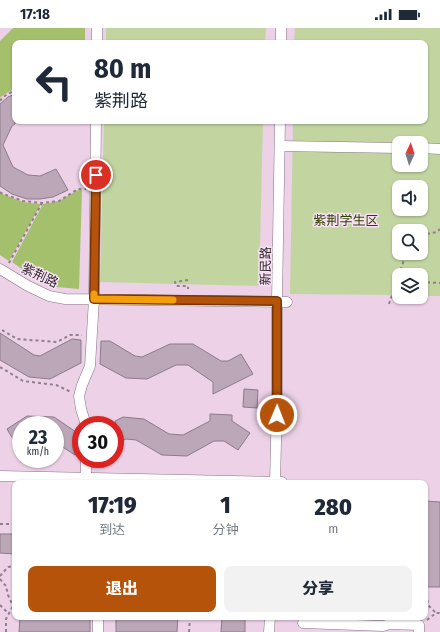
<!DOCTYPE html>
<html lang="zh">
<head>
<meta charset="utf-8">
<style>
  body { margin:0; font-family:"Fira Sans Condensed","Noto Sans SC",sans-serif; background:#f2f2f3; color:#1f2937; height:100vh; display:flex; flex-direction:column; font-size:15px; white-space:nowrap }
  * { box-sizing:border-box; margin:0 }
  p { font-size:13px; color:#747a83 }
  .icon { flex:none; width:22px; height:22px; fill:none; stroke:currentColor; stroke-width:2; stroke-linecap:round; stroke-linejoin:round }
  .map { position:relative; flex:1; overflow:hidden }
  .sheet { position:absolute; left:12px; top:452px; width:416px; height:140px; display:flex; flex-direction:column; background:#fff; border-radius:8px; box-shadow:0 1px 3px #0004 }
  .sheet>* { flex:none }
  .guide { position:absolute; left:12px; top:12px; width:416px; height:84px; border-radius:8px; box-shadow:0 1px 3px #0004; background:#fff; color:#1f2937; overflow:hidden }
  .needle { width:26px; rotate:4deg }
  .buttons { position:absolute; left:392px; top:108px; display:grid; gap:8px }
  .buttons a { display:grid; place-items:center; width:36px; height:36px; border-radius:8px; background:#fff; box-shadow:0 1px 3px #0004; font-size:20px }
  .speed { position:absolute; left:12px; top:388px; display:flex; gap:8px; font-size:20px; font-weight:700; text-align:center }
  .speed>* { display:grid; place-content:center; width:52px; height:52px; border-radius:50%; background:#fff; box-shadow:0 1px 3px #0004; line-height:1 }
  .speed small { font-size:10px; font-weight:400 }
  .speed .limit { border:6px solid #d22; background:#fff; color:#111 }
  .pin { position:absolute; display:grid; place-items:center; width:34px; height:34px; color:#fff; margin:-17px; border:2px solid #fff; border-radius:50%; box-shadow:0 1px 4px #0007 }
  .me { position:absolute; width:44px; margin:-22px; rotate:1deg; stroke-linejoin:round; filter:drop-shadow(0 0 3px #0008) }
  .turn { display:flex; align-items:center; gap:14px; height:84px; padding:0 16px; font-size:18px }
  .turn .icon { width:52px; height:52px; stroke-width:2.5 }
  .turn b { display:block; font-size:28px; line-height:34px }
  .eta { display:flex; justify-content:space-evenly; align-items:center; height:68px; text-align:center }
  .eta b { font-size:24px; font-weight:800; line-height:28px }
  .action { display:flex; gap:8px; margin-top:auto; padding:8px 16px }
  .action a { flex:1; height:46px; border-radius:8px; background:#b45309; color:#fff; font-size:16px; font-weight:800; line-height:46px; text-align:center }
  .action a+a { background:#f2f2f3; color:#1f2937 }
  .status { display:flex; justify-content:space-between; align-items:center; height:28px; padding:0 20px; background:#fff; direction:ltr }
  .status svg { height:11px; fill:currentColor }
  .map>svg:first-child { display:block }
  .built { fill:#ecd1e7; fill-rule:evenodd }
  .green { fill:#c2d5a1; fill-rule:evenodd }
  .forest { fill:#a5c06c }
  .building { fill:#bca7b8; stroke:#8d7a8a }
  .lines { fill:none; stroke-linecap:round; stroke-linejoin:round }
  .minor-casing { stroke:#877484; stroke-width:11 }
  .path { stroke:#8f808c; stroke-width:2; stroke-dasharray:3 3; stroke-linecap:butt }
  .minor { stroke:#fff; stroke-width:10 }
  .route-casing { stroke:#753606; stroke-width:10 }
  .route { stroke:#b45309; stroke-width:7 }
  .slow { stroke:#f59e0b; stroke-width:7 }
  .labels { text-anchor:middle; stroke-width:3; stroke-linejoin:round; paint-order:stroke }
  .park-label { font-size:13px; fill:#304000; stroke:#f7e1f3 }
  .street-label { font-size:13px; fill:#332b32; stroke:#f7e1f3 }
</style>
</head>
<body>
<div class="status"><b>17:18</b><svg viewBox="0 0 49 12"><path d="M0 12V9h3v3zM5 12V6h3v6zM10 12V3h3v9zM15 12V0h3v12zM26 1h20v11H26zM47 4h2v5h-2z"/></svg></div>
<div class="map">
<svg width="440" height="604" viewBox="0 0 440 604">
  <rect width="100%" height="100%" fill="#f7e1f3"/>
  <path class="built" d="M0,0H440V604H0ZM15,15H425V93H15ZM399,115H421V137H399ZM399,159H421V181H399ZM399,203H421V225H399ZM399,247H421V269H399ZM21,397H55V431H21ZM81,397H115V431H81ZM15,455H425V589H15Z"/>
  <g class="green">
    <path d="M106,0H266L265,15H106Z"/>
    <path d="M295,0H440V268H421V247H399V267L290,266L293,93H425V15H294ZM399,115H421V137H399ZM399,159H421V181H399ZM399,203H421V225H399Z"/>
    <path d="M104,93H263L259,258L100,254Z"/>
  </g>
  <g class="forest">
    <path d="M13,0H85V15H15V60L2,68L0,70V13Z"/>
    <path d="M78,162H82L79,261L57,259L36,251L12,234L43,176L59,173Z"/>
    <path d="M0,165L23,174L41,176L9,233L0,227Z"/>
  </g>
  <g class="building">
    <path d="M15,66V96L12,98L3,117L13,139L28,147L40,148L56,141L68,162L53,169L40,171H27L12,166L0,158V76L8,69Z"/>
    <path d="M0,305L34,327L40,328L72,311L81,312V335L50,351L29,349L0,332Z"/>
    <path d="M101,313H110L135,328L142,329L170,316H193L221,333H228L241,326L253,346L213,366V354L188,337H176L147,351L126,350L100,336Z"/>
    <path d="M244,361L258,362L257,380L243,379Z"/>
    <path d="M210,386L232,387V393L250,405L238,422L224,413H214L187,428L162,427L136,412L126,411L115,416V393L123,389L144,391L169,406L183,407L210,393Z"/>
    <path d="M27,388L54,389L76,404L75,427L55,414V397H21V425L7,401Z"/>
    <path d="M425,473L440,474V559H425Z"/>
    <path d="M0,506H15V526L0,525Z"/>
    <path d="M20,589H90V604H19Z"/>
    <path d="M116,589H178L177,604H116Z"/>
    <path d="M222,589H245V604H221Z"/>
  </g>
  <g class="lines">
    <g class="minor-casing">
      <g id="minor">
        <path d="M97,15V0"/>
        <path d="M281,15V0"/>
        <path d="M280,118L399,120"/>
        <path d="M421,120L440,121"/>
        <path d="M0,241L28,258L49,268L65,271L287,274"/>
        <path d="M86,397L81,381L79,368L82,357L90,338L94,271L96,93"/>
        <path d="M0,448L282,454"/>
        <path d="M86,450V431"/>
        <path d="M275,455L277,373V273L280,93"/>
        <path d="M303,595L383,598L390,596L419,597V604"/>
        <path d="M98,604V589"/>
        <path d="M269,604L270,589"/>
      </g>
    </g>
    <g class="path">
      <path d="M0,73L3,69L15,62"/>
      <path d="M0,164L1,165L23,173L42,175L59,173L78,161H86"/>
      <path d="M421,207L437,204L440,201"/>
      <path d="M9,235L42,175"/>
      <path d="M188,252L175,254L176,258H188V261"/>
      <path d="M421,254L440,255"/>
      <path d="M389,276L404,232L407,225"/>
      <path d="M2,302L17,311L57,314L70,307H82"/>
      <path d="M0,339L23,353L56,357L71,364"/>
      <path d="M0,496H15"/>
      <path d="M0,548L8,539L15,538"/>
      <path d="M0,551L6,558L8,567L13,578"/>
      <path d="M426,560L428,577L436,585"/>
      <path d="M0,577L9,586"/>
      <path d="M427,592L436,585H440"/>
      <path d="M6,604V591L13,578H15"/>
      <path d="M189,604L190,589"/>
    </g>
    <use href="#minor" class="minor"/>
  </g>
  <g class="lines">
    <g class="route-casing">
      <path id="route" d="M96,147L94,271L277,273V387"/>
    </g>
    <use href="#route" class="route"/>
    <path class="slow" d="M94,266V271L173,272"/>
  </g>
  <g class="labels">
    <g class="park-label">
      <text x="346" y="197">紫荆学生区</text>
    </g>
    <g class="street-label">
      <text transform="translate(265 238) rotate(-89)" y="5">新民路</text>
      <text transform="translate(40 247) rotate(25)" y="5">紫荆路</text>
    </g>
  </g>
</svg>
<div class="buttons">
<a><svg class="needle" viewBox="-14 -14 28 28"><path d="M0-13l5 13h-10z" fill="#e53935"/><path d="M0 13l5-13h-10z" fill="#747a83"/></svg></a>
<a><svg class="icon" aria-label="sound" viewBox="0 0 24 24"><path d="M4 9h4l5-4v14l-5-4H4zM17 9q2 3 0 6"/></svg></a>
<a><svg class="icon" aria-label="search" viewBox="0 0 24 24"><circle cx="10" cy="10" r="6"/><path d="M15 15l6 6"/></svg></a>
<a><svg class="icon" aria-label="layers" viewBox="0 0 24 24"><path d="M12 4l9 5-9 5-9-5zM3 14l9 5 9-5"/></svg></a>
</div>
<div class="speed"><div>23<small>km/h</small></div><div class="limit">30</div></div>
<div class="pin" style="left:96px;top:147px;background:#d93025"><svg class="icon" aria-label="arrive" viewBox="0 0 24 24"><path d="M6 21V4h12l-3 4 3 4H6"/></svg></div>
<svg class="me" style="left:277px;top:387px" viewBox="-20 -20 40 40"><circle r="17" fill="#b45309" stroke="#fff" stroke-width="3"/><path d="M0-11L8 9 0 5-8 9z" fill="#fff"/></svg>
<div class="guide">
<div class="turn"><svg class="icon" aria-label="left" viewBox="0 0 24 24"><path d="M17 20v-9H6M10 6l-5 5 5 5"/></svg><div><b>80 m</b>紫荆路</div></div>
</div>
<section class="sheet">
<div class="eta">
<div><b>17:19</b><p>到达</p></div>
<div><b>1</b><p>分钟</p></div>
<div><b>280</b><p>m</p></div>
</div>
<div class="action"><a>退出</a><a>分享</a></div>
</section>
</div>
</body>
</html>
